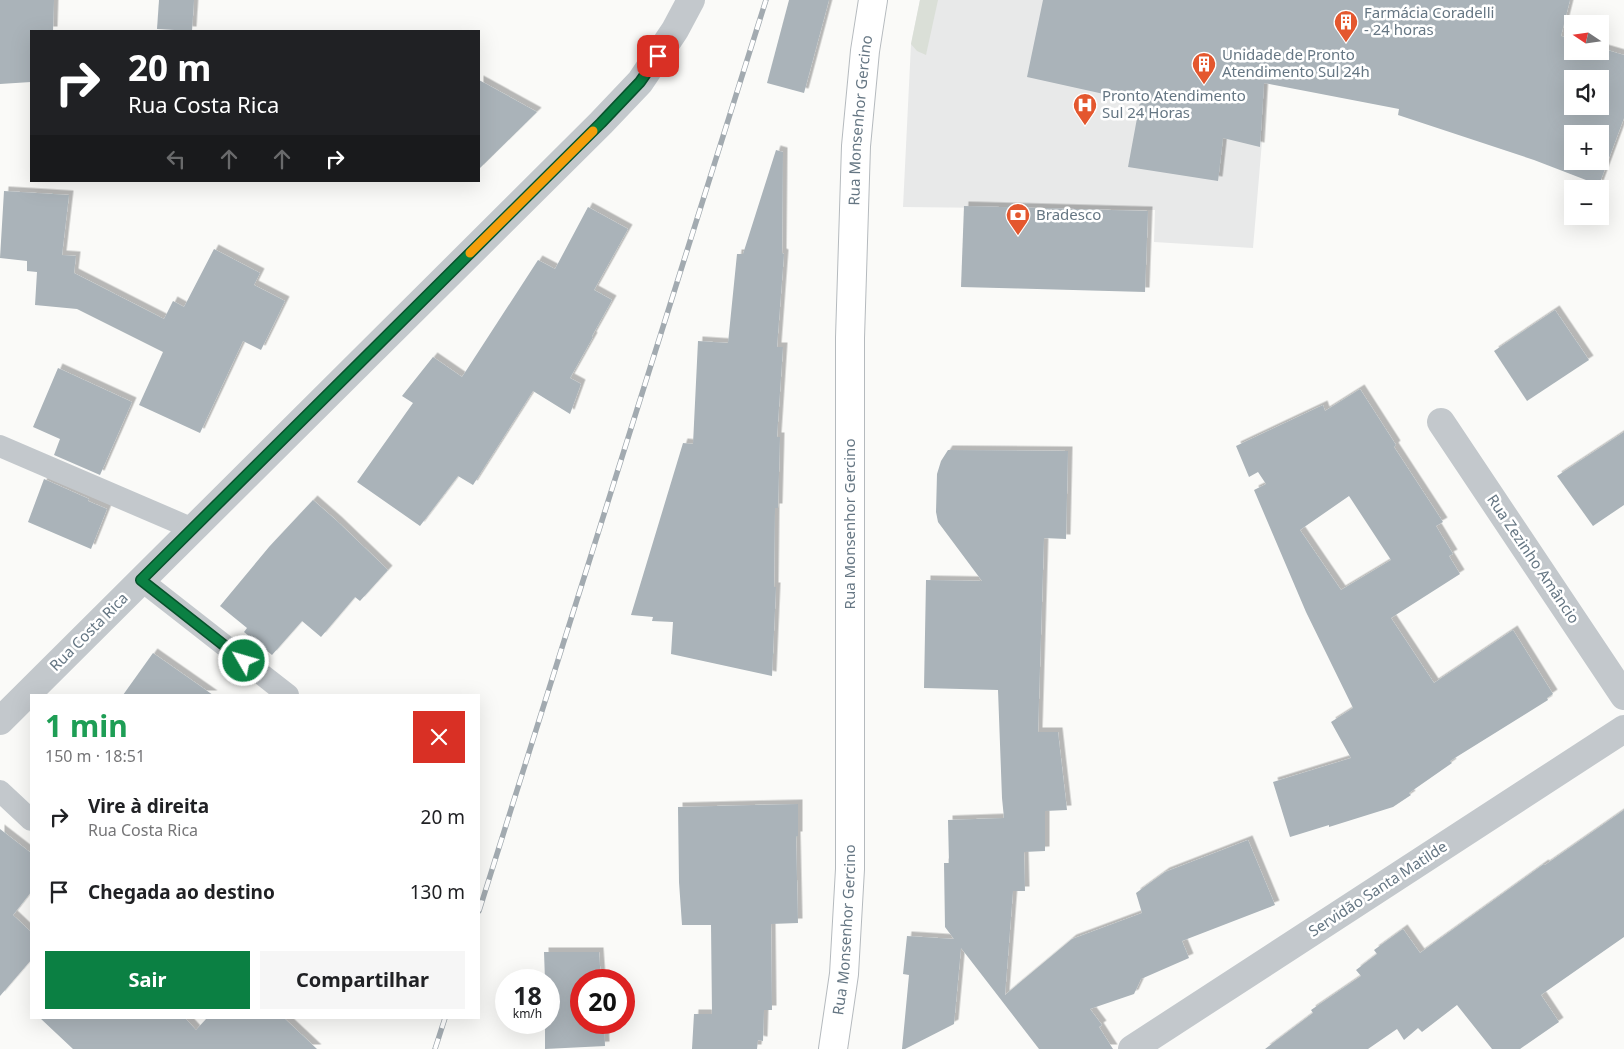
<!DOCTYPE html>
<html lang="pt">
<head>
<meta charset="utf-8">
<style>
  body { margin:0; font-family:"Noto Sans",sans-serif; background:#f6f6f6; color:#202124; height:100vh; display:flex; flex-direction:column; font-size:19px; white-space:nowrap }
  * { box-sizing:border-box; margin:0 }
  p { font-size:16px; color:#757577 }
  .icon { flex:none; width:28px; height:28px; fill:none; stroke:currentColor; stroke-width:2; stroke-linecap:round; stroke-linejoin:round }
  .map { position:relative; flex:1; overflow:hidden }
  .side { position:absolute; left:30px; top:694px; width:450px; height:325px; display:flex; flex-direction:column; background:#fff; border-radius:0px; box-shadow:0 5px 20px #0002 }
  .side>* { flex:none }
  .guide { position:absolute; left:30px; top:30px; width:450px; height:152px; border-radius:0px; box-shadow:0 5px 20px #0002; background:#202124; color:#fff; overflow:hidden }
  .needle { width:32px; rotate:283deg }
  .tools { position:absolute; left:1564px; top:15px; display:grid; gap:10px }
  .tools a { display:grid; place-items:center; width:45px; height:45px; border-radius:0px; background:#fff; box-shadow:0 5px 20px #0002; font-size:25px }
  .speed { position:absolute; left:495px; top:969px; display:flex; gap:10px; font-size:25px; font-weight:700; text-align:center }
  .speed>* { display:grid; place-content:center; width:65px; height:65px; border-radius:50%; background:#fff; box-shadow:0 5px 20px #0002; line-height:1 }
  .speed small { font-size:12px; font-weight:400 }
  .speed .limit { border:8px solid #d22; background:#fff; color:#111 }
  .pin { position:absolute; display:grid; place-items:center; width:42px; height:42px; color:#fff; margin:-21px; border-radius:10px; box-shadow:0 2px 8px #0006 }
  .me { position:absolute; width:55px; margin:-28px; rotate:308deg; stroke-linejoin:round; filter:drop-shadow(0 0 4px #0008) }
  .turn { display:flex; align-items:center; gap:18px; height:105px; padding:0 15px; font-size:22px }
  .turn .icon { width:65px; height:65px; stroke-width:2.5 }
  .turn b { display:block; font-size:35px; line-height:42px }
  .lanes { display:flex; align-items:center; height:48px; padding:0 15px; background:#0003; justify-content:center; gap:25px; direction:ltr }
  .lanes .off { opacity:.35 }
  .round { display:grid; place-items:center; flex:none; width:52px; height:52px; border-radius:0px; background:#f6f6f6 }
  .headline { display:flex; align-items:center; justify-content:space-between; height:85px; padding:0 15px }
  h1 { font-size:30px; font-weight:700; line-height:38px; color:#1e9e55 }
  .primary-button { display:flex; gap:10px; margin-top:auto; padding:10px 15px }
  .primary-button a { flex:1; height:58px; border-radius:0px; background:#0b8043; color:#fff; font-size:20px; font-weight:700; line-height:58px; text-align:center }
  .primary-button a+a { background:#f6f6f6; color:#202124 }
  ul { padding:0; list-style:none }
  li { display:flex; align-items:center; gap:15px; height:75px; padding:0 15px }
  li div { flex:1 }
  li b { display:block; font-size:19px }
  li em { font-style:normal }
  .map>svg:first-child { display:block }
  .built { fill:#e8e9e9 }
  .green { fill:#dadfd7 }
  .building { fill:#aab3b9; fill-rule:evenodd; filter:url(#shadow) }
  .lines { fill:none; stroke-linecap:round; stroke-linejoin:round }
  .primary-casing { stroke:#b5babe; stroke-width:30 }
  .lane { stroke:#c3c8cc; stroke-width:22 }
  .street { stroke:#c3c8cc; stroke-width:28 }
  .primary { stroke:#fff; stroke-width:28 }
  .rail-casing { stroke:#a2aab0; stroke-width:5.5 }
  .rail { stroke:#fff; stroke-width:4; stroke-dasharray:11; stroke-linecap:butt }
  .route-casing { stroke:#07532c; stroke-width:12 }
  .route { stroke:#0b8043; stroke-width:9 }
  .slow { stroke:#f59e0b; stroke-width:9 }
  .labels { text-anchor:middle; stroke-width:5; stroke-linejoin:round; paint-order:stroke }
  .poi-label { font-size:15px; fill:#657683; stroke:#fff; text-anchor:start }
  .street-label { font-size:15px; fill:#657683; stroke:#fff }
</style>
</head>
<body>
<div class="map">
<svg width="1624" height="1049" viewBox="0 0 1624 1049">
  <defs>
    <filter id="shadow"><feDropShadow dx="4.5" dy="-4.5" stdDeviation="0" flood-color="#0004"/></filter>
  </defs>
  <rect width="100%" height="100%" fill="#fafaf8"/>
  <path class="built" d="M920,0H1274L1253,248L1154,242L1155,210L903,207L911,44Z"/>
  <path class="green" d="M920,0H938L926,55L917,51L911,44Z"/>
  <g class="building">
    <path d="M0,0H54L53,31H31V82L0,84Z"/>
    <path d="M159,0H194L192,31L157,29Z"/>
    <path d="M789,0H829L804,93L767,83Z"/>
    <path d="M1043,0H1570L1561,36L1572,39V51H1600V48L1624,55V118L1599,185L1534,160L1398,115L1399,109L1264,83L1260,147L1223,138L1218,181L1128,167L1140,102L1027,77ZM1572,79H1600V106H1572ZM1572,134H1600V161H1572Z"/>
    <path d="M479,80L537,112L479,169Z"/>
    <path d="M776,150L783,152L782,253L784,254L777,347H783L777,437H780L778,508H775L774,587H776L772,676L671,654L673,622L652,621L653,617L631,615L683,443L693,444L698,341L728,343L737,254H743Z"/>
    <path d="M4,191L69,195L62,255L76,256L74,273L164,319L173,301L184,307L214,249L260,273L254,285L285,301L261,350L243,341L200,433L139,405L163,352L77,309L35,305L37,272L27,271V261L0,258Z"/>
    <path d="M964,206L1148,211L1145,292L961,287Z"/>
    <path d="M588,207L628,229L594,290L612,300L592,336L593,337L570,378L581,384L570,414L533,391L473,485L458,476L420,526L357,482L413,403L402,396L433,357L462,377L538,260L555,269Z"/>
    <path d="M1555,310L1589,360L1527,401L1494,351Z"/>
    <path d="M58,368L132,402L100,475L54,455L60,439L33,427Z"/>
    <path d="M1360,389L1396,445L1394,447L1443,522L1436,526L1453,554L1449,556L1460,574L1391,618L1434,683L1513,630L1553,694L1547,698L1548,700L1450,761L1452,763L1409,793L1411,795L1393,807L1329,827V825L1290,837L1273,782L1351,758L1331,722L1353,708L1306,612L1254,490L1266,484L1258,472L1249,477L1236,446L1323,405L1325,411ZM1349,496L1391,560L1341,590L1300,530Z"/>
    <path d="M1624,432V505L1593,526L1557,476Z"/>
    <path d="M948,450L1068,451L1066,539L1044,538L1038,732H1058L1067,810L1045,811V851L1024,852L1025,891H1013L1005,995L1072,939L1142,913L1136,893L1165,872L1248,840L1275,905L1182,941L1189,958L1141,979L1134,994L1090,1009L1102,1025L1099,1027L1113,1049H1039L961,948L954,1024L905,1049H902L909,975L903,974L907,936L954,939L945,927L944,863H949L948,820L1004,818L1002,798L998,690L924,688L926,580L982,581L938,522L936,512L937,474L941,461Z"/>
    <path d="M44,479L89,499L88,501L107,509L91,549L28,522Z"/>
    <path d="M313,500L337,521L388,570L360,601L355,597L321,637L302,621L272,655L244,632L247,628L220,606L269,547Z"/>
    <path d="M153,653L213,695H123Z"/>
    <path d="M798,804V836H796L798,923L771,924L772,1010H764L763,1041L758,1040L757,1049H692L694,1014H712L711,925H682L679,882L678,807Z"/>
    <path d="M1624,810V937L1541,995L1559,1022L1520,1049H1492L1457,1005L1422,1032L1418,1028L1404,1040L1397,1029L1368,1049H1265L1313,1013L1311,1010L1361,976L1356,970L1377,954L1374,950L1403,929L1420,953L1544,864L1545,865Z"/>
    <path d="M0,829L31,853V892L13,915L31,932V960L0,996Z"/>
    <path d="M544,952H599L601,980H581V1022H604L605,1046L545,1049V1022H549V980H545Z"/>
    <path d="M40,1018H185L196,1030L207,1018H284L317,1049H73Z"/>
  </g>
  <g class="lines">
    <g class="primary-casing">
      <g id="primary">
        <path id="s1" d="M833,1049L844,974L850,869V338L856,146L865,51L873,0"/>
      </g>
    </g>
    <g class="lane">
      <path d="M0,446L193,529"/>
      <path d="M141,580L288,695"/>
      <path d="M0,791L31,820"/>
    </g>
    <g class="street">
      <path d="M1441,422L1624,696"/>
      <path d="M0,721L601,123L640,82L675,30L691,0"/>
      <path d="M1132,1049L1624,729"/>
    </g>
    <use href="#primary" class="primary"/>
    <g class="rail-casing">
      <g id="rail">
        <path d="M479,911L766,0"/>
        <path d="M435,1049L445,1018"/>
      </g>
    </g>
    <use href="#rail" class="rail"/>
  </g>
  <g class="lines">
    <g class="route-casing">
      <path id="route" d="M244,661L141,580L601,123L640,82L658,56"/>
    </g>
    <use href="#route" class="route"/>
    <path class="slow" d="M470,253L593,131"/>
  </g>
  <defs>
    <g id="building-pin" transform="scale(1.25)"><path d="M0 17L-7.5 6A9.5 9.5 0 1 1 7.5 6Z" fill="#e4572e" stroke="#fff"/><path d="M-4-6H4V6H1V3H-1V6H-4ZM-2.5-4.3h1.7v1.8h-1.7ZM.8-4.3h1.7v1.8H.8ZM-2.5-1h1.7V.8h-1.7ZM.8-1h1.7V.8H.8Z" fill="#fff"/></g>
    <g id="hospital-pin" transform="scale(1.25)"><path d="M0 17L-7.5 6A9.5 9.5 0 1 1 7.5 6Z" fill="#e4572e" stroke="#fff"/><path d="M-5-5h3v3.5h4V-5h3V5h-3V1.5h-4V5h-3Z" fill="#fff"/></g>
    <g id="bank-pin" transform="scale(1.25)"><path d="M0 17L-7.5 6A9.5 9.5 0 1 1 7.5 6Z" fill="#e4572e" stroke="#fff"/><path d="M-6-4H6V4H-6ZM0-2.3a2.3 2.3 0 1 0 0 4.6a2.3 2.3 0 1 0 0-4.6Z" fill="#fff"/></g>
  </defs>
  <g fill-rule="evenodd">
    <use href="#building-pin" x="1346" y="22"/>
    <use href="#building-pin" x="1204" y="64"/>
    <use href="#hospital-pin" x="1085" y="105"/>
    <use href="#bank-pin" x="1018" y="215"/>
  </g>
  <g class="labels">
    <g class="poi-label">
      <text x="1364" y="18">Farmácia Coradelli<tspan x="1364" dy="17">- 24 horas</tspan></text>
      <text x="1222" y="60">Unidade de Pronto<tspan x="1222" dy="17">Atendimento Sul 24h</tspan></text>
      <text x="1102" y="101">Pronto Atendimento<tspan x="1102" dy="17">Sul 24 Horas</tspan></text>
      <text x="1036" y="220">Bradesco</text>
    </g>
    <g class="street-label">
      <text dy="5" stroke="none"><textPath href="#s1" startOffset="930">Rua Monsenhor Gercino</textPath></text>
      <text transform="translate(850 524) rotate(-90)" y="5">Rua Monsenhor Gercino</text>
      <text transform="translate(1533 559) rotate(56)" y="5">Rua Zezinho Amâncio</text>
      <text transform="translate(89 632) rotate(-45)" y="5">Rua Costa Rica</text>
      <text transform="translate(1378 889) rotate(-33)" y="5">Servidão Santa Matilde</text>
      <text dy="5" stroke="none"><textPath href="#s1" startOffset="120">Rua Monsenhor Gercino</textPath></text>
    </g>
  </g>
</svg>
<div class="tools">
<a><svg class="needle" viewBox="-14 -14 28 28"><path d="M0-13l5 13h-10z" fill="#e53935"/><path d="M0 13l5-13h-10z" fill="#757577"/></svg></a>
<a><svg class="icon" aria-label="sound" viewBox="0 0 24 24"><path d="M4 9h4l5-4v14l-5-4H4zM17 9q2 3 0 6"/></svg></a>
<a>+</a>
<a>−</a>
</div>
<div class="speed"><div>18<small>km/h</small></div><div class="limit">20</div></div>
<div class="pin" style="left:658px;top:56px;background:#d93025"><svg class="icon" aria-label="arrive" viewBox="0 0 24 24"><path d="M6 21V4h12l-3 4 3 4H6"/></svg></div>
<svg class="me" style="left:244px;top:661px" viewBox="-20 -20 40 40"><circle r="17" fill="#0b8043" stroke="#fff" stroke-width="3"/><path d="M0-11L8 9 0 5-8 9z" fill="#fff"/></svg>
<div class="guide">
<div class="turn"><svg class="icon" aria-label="right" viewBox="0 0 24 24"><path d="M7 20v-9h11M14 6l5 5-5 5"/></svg><div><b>20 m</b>Rua Costa Rica</div></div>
<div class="lanes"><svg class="icon off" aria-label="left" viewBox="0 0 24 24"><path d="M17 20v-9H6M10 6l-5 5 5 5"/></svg><svg class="icon off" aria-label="ahead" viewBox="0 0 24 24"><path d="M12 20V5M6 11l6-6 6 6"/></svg><svg class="icon off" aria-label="ahead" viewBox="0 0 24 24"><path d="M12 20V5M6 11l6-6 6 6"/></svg><svg class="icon" aria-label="right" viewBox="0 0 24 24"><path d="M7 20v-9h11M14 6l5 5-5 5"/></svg></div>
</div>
<section class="side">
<div class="headline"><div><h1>1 min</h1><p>150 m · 18:51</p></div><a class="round" style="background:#d93025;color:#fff"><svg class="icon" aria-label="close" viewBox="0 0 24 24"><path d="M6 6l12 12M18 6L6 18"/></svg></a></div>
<ul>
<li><svg class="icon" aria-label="right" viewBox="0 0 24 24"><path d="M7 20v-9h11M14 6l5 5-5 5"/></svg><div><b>Vire à direita</b><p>Rua Costa Rica</p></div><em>20 m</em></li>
<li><svg class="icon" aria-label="arrive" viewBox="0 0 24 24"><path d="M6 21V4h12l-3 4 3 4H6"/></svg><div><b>Chegada ao destino</b></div><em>130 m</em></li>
</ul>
<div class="primary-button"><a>Sair</a><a>Compartilhar</a></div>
</section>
</div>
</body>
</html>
